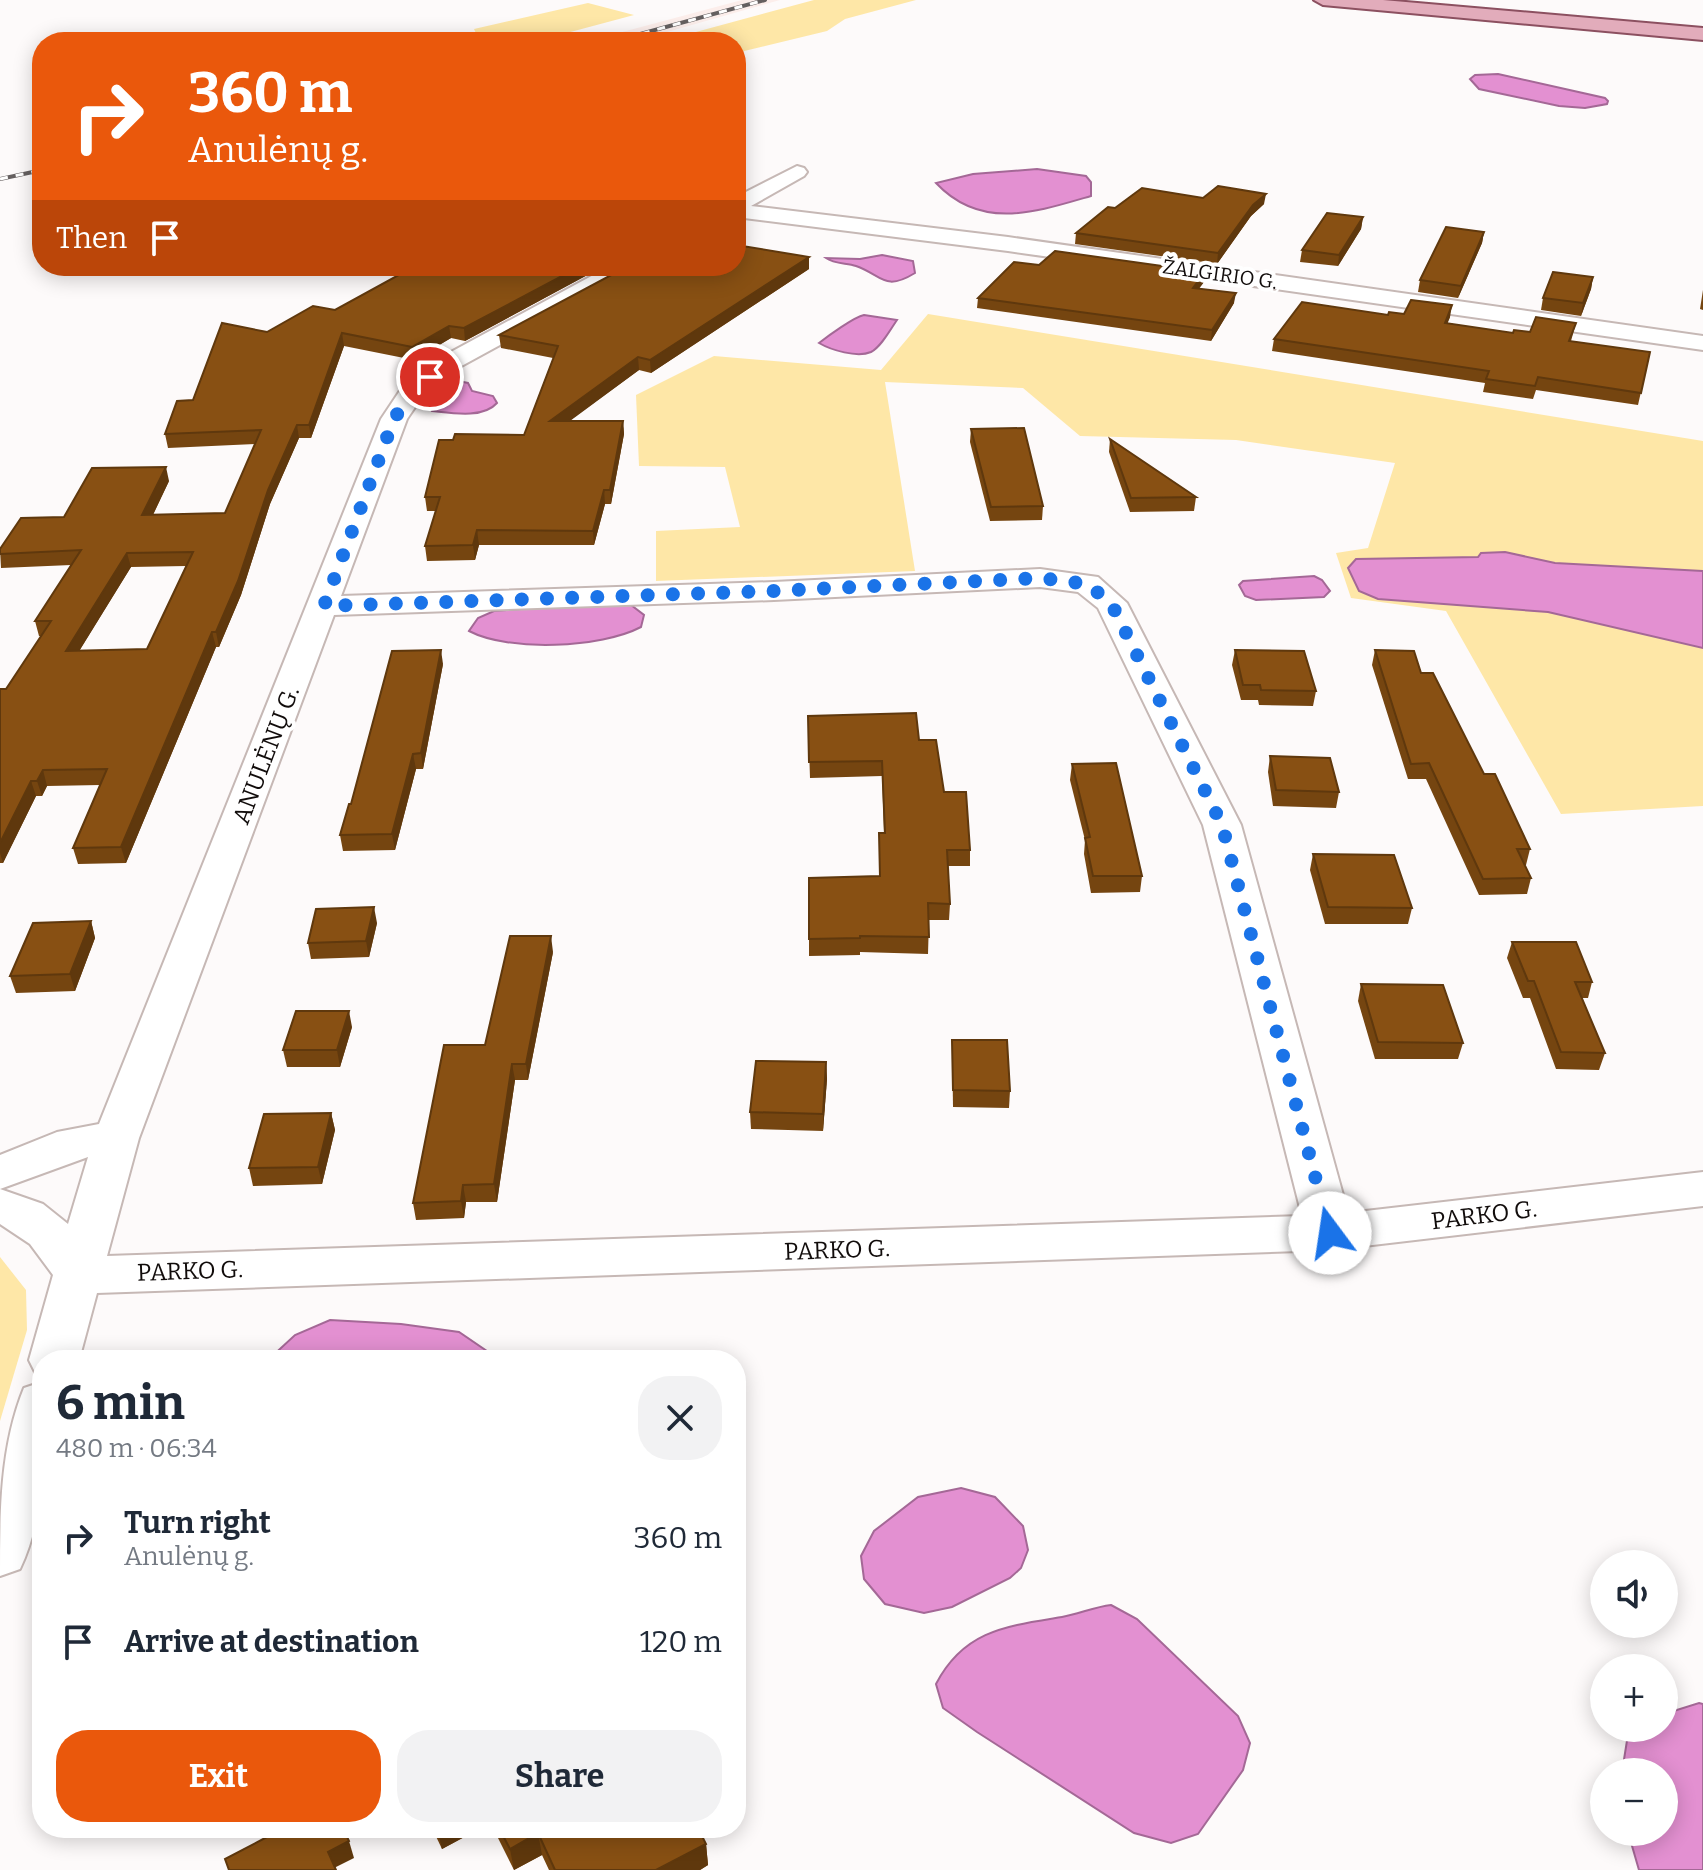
<!DOCTYPE html>
<html lang="en">
<head>
<meta charset="utf-8">
<style>
  body { margin:0; font-family:Bitter,serif; background:#f2f2f3; color:#1f2937; height:100vh; display:flex; flex-direction:column; font-size:30px; white-space:nowrap }
  * { box-sizing:border-box; margin:0 }
  p { font-size:26px; color:#747a83 }
  .icon { flex:none; width:44px; height:44px; fill:none; stroke:currentColor; stroke-width:2; stroke-linecap:round; stroke-linejoin:round }
  .map { position:relative; flex:1; overflow:hidden }
  .drawer { position:absolute; left:32px; top:1350px; width:714px; height:488px; display:flex; flex-direction:column; background:#fff; border-radius:32px; box-shadow:0 4px 20px #0003 }
  .drawer>* { flex:none }
  .guide { position:absolute; left:32px; top:32px; width:714px; height:244px; border-radius:32px; box-shadow:0 4px 20px #0003; background:#ea580c; color:#fff; overflow:hidden }
  .controls { position:absolute; left:1590px; top:1550px; display:grid; gap:16px }
  .controls a { display:grid; place-items:center; width:88px; height:88px; border-radius:50%; background:#fff; box-shadow:0 4px 20px #0003; font-size:40px }
  .pin { position:absolute; display:grid; place-items:center; width:68px; height:68px; color:#fff; margin:-34px; border:4px solid #fff; border-radius:50%; box-shadow:0 2px 8px #0007 }
  .me { position:absolute; width:88px; margin:-44px; rotate:346deg; stroke-linejoin:round; filter:drop-shadow(0 0 6px #0008) }
  .turn { display:flex; align-items:center; gap:28px; height:168px; padding:0 24px; font-size:36px }
  .turn .icon { width:104px; height:104px; stroke-width:2.5 }
  .turn b { display:block; font-size:56px; line-height:68px }
  .then { display:flex; align-items:center; height:76px; padding:0 24px; background:#0003; gap:16px; font-size:30px }
  .round { display:grid; place-items:center; flex:none; width:84px; height:84px; border-radius:32px; background:#f2f2f3 }
  .overview { display:flex; align-items:center; justify-content:space-between; height:136px; padding:0 24px }
  h1 { font-size:48px; font-weight:700; line-height:60px }
  .primary-button { display:flex; gap:16px; margin-top:auto; padding:16px 24px }
  .primary-button a { flex:1; height:92px; border-radius:32px; background:#ea580c; color:#fff; font-size:32px; font-weight:700; line-height:92px; text-align:center }
  .primary-button a+a { background:#f2f2f3; color:#1f2937 }
  ul { padding:0; list-style:none }
  li { display:flex; align-items:center; gap:24px; height:104px; padding:0 24px }
  li div { flex:1 }
  li b { display:block; font-size:30px }
  li em { font-style:normal }
  .map>svg:first-child { display:block }
  .built { fill:#fceeeb }
  .green { fill:#fee7a7 }
  .water { fill:#e390d1; stroke:#a46896; stroke-width:2 }
  .lines { fill:none; stroke-linecap:round; stroke-linejoin:round }
  .minor-casing { stroke:#c6b8b5; stroke-width:4 }
  .primary-casing { stroke:#8c5060; stroke-width:4 }
  .minor { fill:#fff; fill-rule:evenodd }
  .primary { fill:#e2acbb; fill-rule:evenodd }
  .rail-casing { stroke:#656060; stroke-width:4 }
  .rail { stroke:#fff; stroke-width:3; stroke-dasharray:8; stroke-linecap:butt }
  .wall { fill:#754510; fill-rule:evenodd }
  .shaded-wall { fill:#5f380d }
  .building { fill:#885013; stroke:#5f380d; stroke-width:2; fill-rule:evenodd }
  .route { stroke:#1a73e8; stroke-width:14; stroke-dasharray:0 25.2 }
  .labels { text-anchor:middle; stroke-width:8; stroke-linejoin:round; paint-order:stroke }
  .far-street-label { font-size:20px; fill:#110c0b; stroke:#fff }
  .street-label { font-size:24px; fill:#110c0b; stroke:#fff }
</style>
</head>
<body>
<div class="map">
<svg width="1703" height="1870" viewBox="0 0 1703 1870">
  <rect width="100%" height="100%" fill="#fdfafa"/>
  <path class="built" d="M742,0H780L632,42H585Z"/>
  <g class="green">
    <path d="M814,0H916L845,19L827,31L736,53V42H659Z"/>
    <path d="M588,3L634,15L563,34L567,42H480L474,29Z"/>
    <path d="M928,314L1703,441V571L1555,563L1505,552L1478,557L1378,599L1548,612L1703,648V806L1561,814L1446,611L1351,598L1336,553L1368,548L1395,463L1236,440L1080,436L1023,388L885,382L915,571L656,581V531L740,527L725,467L639,466L636,395L714,356L881,370Z"/>
    <path d="M0,1257L26,1290L27,1330L0,1421Z"/>
  </g>
  <g class="water">
    <path d="M1498,74L1605,98L1608,101L1607,104L1585,108L1559,106L1479,89L1470,79L1475,75Z"/>
    <path d="M1037,169L1086,176L1091,182V196C1036,212 981,231 936,183L973,174Z"/>
    <path d="M882,255L913,261L915,273C884,292 882,275 856,266C846,263 834,264 826,258L860,259Z"/>
    <path d="M864,315L897,320C890,330 881,347 871,352C857,358 831,350 819,343C828,336 854,317 864,315Z"/>
    <path d="M458,381L468,383L472,391L493,396L497,403C483,419 451,413 432,411L426,404C435,391 441,382 458,381Z"/>
    <path d="M1505,552L1555,563L1703,571V648L1548,612L1378,599L1359,591L1348,568L1356,559L1478,557L1481,553Z"/>
    <path d="M1314,576L1322,580L1330,591L1324,597L1256,600L1245,596L1239,585L1243,581Z"/>
    <path d="M586,604L631,605L644,615L641,627C601,648 509,652 469,631L478,618L494,611Z"/>
    <path d="M330,1320L401,1324L459,1332L500,1360H268L295,1335Z"/>
    <path d="M961,1488L995,1497L1023,1526L1028,1550L1021,1568L1010,1578L952,1607L924,1613L885,1604L864,1579L861,1556L874,1531L918,1497Z"/>
    <path d="M1111,1605L1137,1619L1238,1716L1250,1743L1243,1770L1198,1834L1171,1843L1134,1833L977,1732L943,1708L936,1684C964,1630 1007,1626 1062,1617C1079,1614 1094,1607 1111,1605Z"/>
    <path d="M1699,1703L1703,1704V1870H1639L1628,1832H1664V1772H1622L1629,1728H1664V1714Z"/>
  </g>
  <g class="lines">
    <g class="minor-casing">
      <g id="minor">
        <path d="M797,166L804,168L807,172L804,176L751,206L1008,237L1703,336V350L1008,251L736,217V197Z"/>
        <path d="M610,266H638L635,271L456,369L424,394L407,419L341,596L774,582L1040,569L1098,577L1127,603L1241,825L1348,1213L1703,1172V1206L1330,1250L97,1293L79,1360H42V1376L36,1374L29,1360L53,1275L30,1244L0,1224V1155L57,1132L99,1124L381,419L405,383L438,359ZM1040,587L1078,592L1098,608L1203,825L1302,1216L107,1256L139,1138L334,615L774,600ZM88,1157L68,1224L43,1204L0,1189Z"/>
        <path d="M42,1382C42,1446 48,1510 20,1569L0,1576C0,1512 0,1447 24,1388Z"/>
      </g>
    </g>
    <g class="primary-casing">
      <path id="primary" d="M1314,0H1383L1703,28V40L1323,5Z"/>
    </g>
    <use href="#minor" class="minor"/>
    <use href="#primary" class="primary"/>
    <g class="rail-casing">
      <g id="rail">
        <path d="M611,42L765,0"/>
        <path d="M0,179L42,170"/>
      </g>
    </g>
    <use href="#rail" class="rail"/>
  </g>
  <g class="wall">
    <path d="M1203,198L1264,204L1251,216L1217,264L1075,244L1076,233Z"/>
    <path d="M1363,217L1361,229L1338,266L1300,262L1302,250Z"/>
    <path d="M1484,232L1482,243L1458,298L1418,292L1420,280Z"/>
    <path d="M1039,265L1205,272L1204,282L1199,288L1234,303L1211,341L977,308L978,298Z"/>
    <path d="M415,266H604L465,341L451,338L414,360L344,346L311,438H299L270,504L241,595L219,647H216L126,863L78,864L73,848L100,785L47,786L42,796H36L3,863H0V689H6L41,636H39L35,621L71,565L1,568L0,549L64,517L169,481L153,515L225,513L255,444L168,448L165,434L193,400L267,332L335,310ZM186,566L147,649L79,651L131,567Z"/>
    <path d="M809,269L651,373L639,370L569,421H623L624,434L611,504H605L594,545H479L475,560L427,561L425,546L436,511H427L425,497L453,440L524,435L553,358L501,348L499,335Z"/>
    <path d="M1593,277L1591,289L1581,316L1541,310L1543,298Z"/>
    <path d="M1703,290V310L1700,309Z"/>
    <path d="M1404,314L1450,317L1447,323L1513,333L1530,332L1576,323L1571,341L1650,352L1638,405L1536,390L1533,399L1483,392L1485,383L1272,351L1274,339L1388,315Z"/>
    <path d="M971,429L1043,506L1042,520L990,521L970,442Z"/>
    <path d="M1110,439L1196,497L1194,511L1130,512L1109,452Z"/>
    <path d="M1235,650L1316,691L1313,706L1259,705L1258,700H1241L1232,665Z"/>
    <path d="M1375,650L1421,673L1530,849L1526,865H1524L1531,878L1527,894L1479,895L1426,779H1408L1372,665Z"/>
    <path d="M443,664L423,769H416L395,850L343,851L340,835L351,804Z"/>
    <path d="M808,716L919,740L970,850V866H948L950,904L949,920H929L928,954L860,952V955L809,956V878L879,876L884,833L882,776L810,778Z"/>
    <path d="M1270,756L1339,792L1336,808L1273,806L1268,772Z"/>
    <path d="M1072,764L1142,876L1140,892L1091,893L1084,854L1085,840L1070,780Z"/>
    <path d="M1313,854L1412,908L1408,924H1325L1310,870Z"/>
    <path d="M91,921L95,938L75,991L16,993L10,976Z"/>
    <path d="M377,923L369,957L311,959L308,943Z"/>
    <path d="M1512,942L1592,982L1588,998H1582L1605,1053L1599,1070L1556,1069L1530,998H1523L1507,958Z"/>
    <path d="M553,952L528,1080H515L497,1202H466L464,1218L416,1220L413,1203L485,1045Z"/>
    <path d="M1361,984L1463,1043L1458,1059H1375L1358,1001Z"/>
    <path d="M352,1027L340,1067H287L283,1050Z"/>
    <path d="M952,1040L1010,1091L1009,1108L953,1107Z"/>
    <path d="M826,1062L827,1079L823,1131L751,1129L750,1112Z"/>
    <path d="M331,1113L335,1130L322,1184L253,1186L249,1168Z"/>
    <path d="M432,1828H481L442,1849Z"/>
    <path d="M493,1828H698L706,1844L708,1865L700,1870H549L542,1855L514,1870Z"/>
  </g>
  <g class="shaded-wall">
    <path d="M1266,194L1264,204L1251,216L1217,264L1218,253L1253,205Z"/>
    <path d="M1363,217L1361,229L1338,266L1339,255Z"/>
    <path d="M1484,232L1482,243L1458,298L1461,286Z"/>
    <path d="M809,257V269L651,373L650,360Z"/>
    <path d="M581,266H604L465,341L464,328Z"/>
    <path d="M1205,272L1204,282L1192,298L1193,288Z"/>
    <path d="M1593,277L1591,289L1581,316L1583,303Z"/>
    <path d="M1236,293L1234,303L1211,341L1212,330Z"/>
    <path d="M1452,305L1450,317L1443,335L1445,323Z"/>
    <path d="M449,326L451,338L414,360L412,347Z"/>
    <path d="M342,333L344,346L311,438L309,425Z"/>
    <path d="M638,357L639,370L551,435L550,421Z"/>
    <path d="M623,421L624,434L611,504L610,490Z"/>
    <path d="M297,425L299,438L270,504L241,595L219,647L216,632L268,490Z"/>
    <path d="M166,467L169,481L146,529L142,515Z"/>
    <path d="M604,490L605,504L594,545L593,531Z"/>
    <path d="M477,530L479,545L475,560L473,545Z"/>
    <path d="M127,553L131,567L70,666L66,651Z"/>
    <path d="M212,632L216,647L126,863L121,847Z"/>
    <path d="M441,650L443,664L423,769L421,753Z"/>
    <path d="M413,754L416,769L395,850L392,834Z"/>
    <path d="M43,770L47,786L42,796L37,781Z"/>
    <path d="M31,781L36,796L3,863L0,853V843Z"/>
    <path d="M374,907L377,923L369,957L366,941Z"/>
    <path d="M91,921L95,938L75,991L70,974Z"/>
    <path d="M551,936L553,952L528,1080L526,1064Z"/>
    <path d="M349,1011L352,1027L340,1067L337,1050Z"/>
    <path d="M826,1062L827,1079L823,1131V1114Z"/>
    <path d="M512,1064L515,1080L497,1202L494,1184Z"/>
    <path d="M331,1113L335,1130L322,1184L318,1167Z"/>
    <path d="M463,1185L466,1202L464,1218L461,1201Z"/>
    <path d="M437,1828H481L442,1849Z"/>
    <path d="M538,1833L542,1855L514,1870L510,1849Z"/>
    <path d="M349,1841L354,1858L334,1868L328,1852Z"/>
    <path d="M706,1844L708,1865L700,1870H656Z"/>
  </g>
  <g class="building">
    <path d="M1218,186L1266,194L1253,205L1218,253L1076,233L1108,207L1115,208L1142,188L1203,198Z"/>
    <path d="M1327,213L1363,217L1339,255L1302,250Z"/>
    <path d="M1446,227L1484,232L1461,286L1420,280Z"/>
    <path d="M736,245L809,257L650,360L638,357L550,421H623L610,490H604L593,531L477,530L473,545L425,546L440,497H425L439,440H453L455,434L524,435L558,346L499,335L628,266H736Z"/>
    <path d="M1055,251L1205,272L1193,288L1236,293L1212,330L978,298L1014,262L1039,265Z"/>
    <path d="M415,266H581L464,328L449,326L412,347L342,333L309,425H297L268,490L238,581L216,632H212L121,847L73,848L107,769L43,770L37,781H31L0,843V689H6L51,621H35L81,550L0,554V549L21,518L64,517L92,468L166,467L142,515L225,513L261,430L165,434L177,401L193,400L222,323L267,332L313,306L335,310ZM193,552L147,649L66,651L127,553Z"/>
    <path d="M1553,272L1593,277L1583,303L1543,298Z"/>
    <path d="M1411,300L1452,305L1445,323L1513,333L1514,330L1530,332L1536,317L1576,323L1569,341L1650,352L1641,393L1538,377L1535,386L1486,379L1489,371L1274,339L1302,302L1388,315L1389,312L1404,314Z"/>
    <path d="M1024,428L1043,506L991,507L971,429Z"/>
    <path d="M1110,439L1196,497L1131,498Z"/>
    <path d="M441,650L421,753L413,754L392,834L340,835L349,804H351L392,651Z"/>
    <path d="M1235,650L1304,651L1316,691L1261,690L1260,685H1243Z"/>
    <path d="M1375,650L1414,651L1421,673H1433L1484,774H1495L1530,849H1517L1531,878L1483,879L1429,763L1411,764Z"/>
    <path d="M916,713L919,740H936L944,792H966L970,850H947L950,904L928,903L929,937L860,936V938L809,939V878L880,876L879,833H885L882,761L809,762L808,716Z"/>
    <path d="M1270,756L1330,758L1339,792L1276,790Z"/>
    <path d="M1116,763L1142,876H1093L1085,838L1090,837L1072,764Z"/>
    <path d="M1313,854L1394,855L1412,908L1328,907Z"/>
    <path d="M374,907L366,941L308,943L316,909Z"/>
    <path d="M91,921L70,974L10,976L33,923Z"/>
    <path d="M510,936H551L526,1064H512L494,1184L463,1185L461,1201L413,1203L444,1045H485Z"/>
    <path d="M1512,942H1576L1592,982H1575L1605,1053L1561,1052L1534,981H1528Z"/>
    <path d="M1361,984L1443,985L1463,1043L1378,1042Z"/>
    <path d="M296,1011H349L337,1050H283Z"/>
    <path d="M952,1040H1007L1010,1091L953,1090Z"/>
    <path d="M756,1061L826,1062L823,1114L750,1112Z"/>
    <path d="M331,1113L318,1167L249,1168L264,1114Z"/>
    <path d="M263,1828H343L349,1841L328,1852L336,1870H229L225,1859L267,1837Z"/>
    <path d="M499,1828H698L706,1844L656,1870H555L538,1833L510,1849Z"/>
  </g>
  <g class="lines">
    <path class="route" d="M430,377L414,389L394,419L324,606L774,591L1040,578L1087,584L1111,603L1222,825L1330,1233"/>
  </g>
  <g class="labels">
    <g class="far-street-label">
      <text transform="translate(1220 274) rotate(8)" y="7">ŽALGIRIO G.</text>
    </g>
    <g class="street-label">
      <text transform="translate(266 755) rotate(-69)" y="8">ANULĖNŲ G.</text>
      <text transform="translate(1484 1215) rotate(-7)" y="8">PARKO G.</text>
      <text transform="translate(837 1250) rotate(-2)" y="8">PARKO G.</text>
      <text transform="translate(190 1271) rotate(-2)" y="8">PARKO G.</text>
    </g>
  </g>
</svg>
<div class="controls">
<a><svg class="icon" aria-label="sound" viewBox="0 0 24 24"><path d="M4 9h4l5-4v14l-5-4H4zM17 9q2 3 0 6"/></svg></a>
<a>+</a>
<a>−</a>
</div>
<div class="pin" style="left:430px;top:377px;background:#d93025"><svg class="icon" aria-label="arrive" viewBox="0 0 24 24"><path d="M6 21V4h12l-3 4 3 4H6"/></svg></div>
<svg class="me" style="left:1330px;top:1233px" viewBox="-20 -20 40 40"><circle r="19" fill="#fff"/><path d="M0-13L10 11 0 6-10 11z" fill="#1a73e8"/></svg>
<div class="guide">
<div class="turn"><svg class="icon" aria-label="right" viewBox="0 0 24 24"><path d="M7 20v-9h11M14 6l5 5-5 5"/></svg><div><b>360 m</b>Anulėnų g.</div></div>
<div class="then">Then<svg class="icon" aria-label="arrive" viewBox="0 0 24 24"><path d="M6 21V4h12l-3 4 3 4H6"/></svg></div>
</div>
<section class="drawer">
<div class="overview"><div><h1>6 min</h1><p>480 m · 06:34</p></div><a class="round"><svg class="icon" aria-label="close" viewBox="0 0 24 24"><path d="M6 6l12 12M18 6L6 18"/></svg></a></div>
<ul>
<li><svg class="icon" aria-label="right" viewBox="0 0 24 24"><path d="M7 20v-9h11M14 6l5 5-5 5"/></svg><div><b>Turn right</b><p>Anulėnų g.</p></div><em>360 m</em></li>
<li><svg class="icon" aria-label="arrive" viewBox="0 0 24 24"><path d="M6 21V4h12l-3 4 3 4H6"/></svg><div><b>Arrive at destination</b></div><em>120 m</em></li>
</ul>
<div class="primary-button"><a>Exit</a><a>Share</a></div>
</section>
</div>
</body>
</html>
